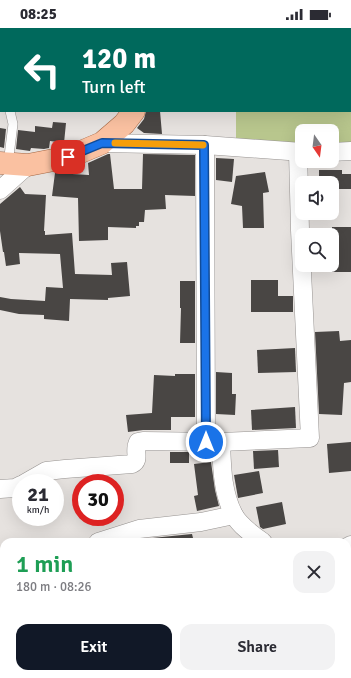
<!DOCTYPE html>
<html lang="en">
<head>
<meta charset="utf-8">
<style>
  body { margin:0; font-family:Signika,sans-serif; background:#f2f2f3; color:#2b2b33; height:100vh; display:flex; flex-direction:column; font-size:15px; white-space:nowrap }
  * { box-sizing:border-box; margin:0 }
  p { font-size:13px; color:#7c7c81 }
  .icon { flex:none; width:22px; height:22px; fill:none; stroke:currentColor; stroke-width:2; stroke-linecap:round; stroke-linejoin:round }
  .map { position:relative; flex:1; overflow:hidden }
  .drawer { position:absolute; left:0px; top:510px; width:351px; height:140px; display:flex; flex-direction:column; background:#fff; border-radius:12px 12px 0 0; box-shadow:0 4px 16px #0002 }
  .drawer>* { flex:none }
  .banner { position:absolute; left:0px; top:0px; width:351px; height:84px; box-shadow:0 4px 16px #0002; background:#00695c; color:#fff; overflow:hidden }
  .needle { width:26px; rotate:166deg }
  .fabs { position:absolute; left:295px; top:96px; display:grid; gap:8px }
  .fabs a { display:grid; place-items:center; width:44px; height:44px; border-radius:8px; background:#fff; box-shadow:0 4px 16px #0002; font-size:20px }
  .speed { position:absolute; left:12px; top:446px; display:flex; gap:8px; font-size:20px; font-weight:700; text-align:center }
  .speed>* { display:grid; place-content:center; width:52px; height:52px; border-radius:50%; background:#fff; box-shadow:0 4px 16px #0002; line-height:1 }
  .speed small { font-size:10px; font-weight:400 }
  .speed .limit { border:6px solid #d22; background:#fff; color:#111 }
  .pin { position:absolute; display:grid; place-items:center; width:34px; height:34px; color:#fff; margin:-17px; border-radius:8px; box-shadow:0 2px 6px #0006 }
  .me { position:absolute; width:44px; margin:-22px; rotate:0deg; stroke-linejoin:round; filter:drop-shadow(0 0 3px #0008) }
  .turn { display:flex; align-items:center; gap:14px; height:84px; padding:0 16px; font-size:18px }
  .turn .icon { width:52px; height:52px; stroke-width:2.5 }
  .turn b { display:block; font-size:28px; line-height:34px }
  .round { display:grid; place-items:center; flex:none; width:42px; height:42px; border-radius:12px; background:#f2f2f3 }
  .headline { display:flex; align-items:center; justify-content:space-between; height:68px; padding:0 16px }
  h1 { font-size:24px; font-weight:600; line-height:30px; color:#1e9e55 }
  .action { display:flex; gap:8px; margin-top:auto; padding:8px 16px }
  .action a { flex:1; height:46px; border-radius:12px; background:#111827; color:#fff; font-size:16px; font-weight:600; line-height:46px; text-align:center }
  .action a+a { background:#f2f2f3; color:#2b2b33 }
  .status { display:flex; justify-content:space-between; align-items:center; height:28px; padding:0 20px; background:#fff; direction:ltr }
  .status svg { height:11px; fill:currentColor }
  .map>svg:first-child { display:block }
  .green { fill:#b8c68d }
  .building { fill:#494644 }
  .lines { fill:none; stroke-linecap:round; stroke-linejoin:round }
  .service-casing { stroke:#979391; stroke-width:10 }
  .minor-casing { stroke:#979391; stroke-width:19 }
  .primary-casing { stroke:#a56744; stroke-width:23 }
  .service { stroke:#fff; stroke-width:9 }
  .minor { stroke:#fff; stroke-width:18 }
  .primary { stroke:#fac1a1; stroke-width:22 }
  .route-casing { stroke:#114b97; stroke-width:10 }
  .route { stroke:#1a73e8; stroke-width:7 }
  .slow { stroke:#f59e0b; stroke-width:7 }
</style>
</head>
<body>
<div class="status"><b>08:25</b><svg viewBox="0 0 49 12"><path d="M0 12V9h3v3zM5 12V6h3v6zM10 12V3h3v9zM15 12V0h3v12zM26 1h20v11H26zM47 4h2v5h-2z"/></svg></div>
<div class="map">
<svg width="351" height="650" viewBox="0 0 351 650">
  <rect width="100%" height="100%" fill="#e6e2df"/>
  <path class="green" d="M236,0H351V115L332,116V103H302V118L236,113V83H350V1Z"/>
  <g class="building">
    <path d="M146,83H160L162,106L144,105L137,100L144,91Z"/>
    <path d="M53,94L66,95L64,115L50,113L49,120L44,121L31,120L30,123L16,121L18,102L35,104V98L52,100Z"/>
    <path d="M0,100L6,101L4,120L0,119Z"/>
    <path d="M108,126H110L114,161H142L143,126L195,127V168L165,167L166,181L145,182L144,194H139V198H136V200L108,199V212L79,213L78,170L52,168L55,145L89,147L88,135Z"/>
    <path d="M216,130L234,131L232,154L216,152Z"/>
    <path d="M319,142H342V146H351V161H332V155H319Z"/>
    <path d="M265,144L269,164L263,165L264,200H243L242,178L231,176L236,148Z"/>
    <path d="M20,159L25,166L46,167L44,203H45V207L72,205L75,246L112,247L111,235L127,234L130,268L108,270V272L70,271L69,293L44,291V287L19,286L0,282V269L11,271L45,273L46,259L63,260L60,226L19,225L20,236L6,238L4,224H3L0,203V176Z"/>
    <rect x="332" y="199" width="19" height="45"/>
    <path d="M251,252H278V268H293V284H251Z"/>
    <path d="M180,253H195V315H180L181,280H180Z"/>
    <path d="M339,303L340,313L351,312V354L344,355L342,387L319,386L315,304Z"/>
    <path d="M295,320L296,344L258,345L257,322Z"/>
    <path d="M216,344L232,345V366H236L235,387L216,386Z"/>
    <path d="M175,346H195V389H171V402H143L128,404L126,387L152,385L154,347L175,348Z"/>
    <path d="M295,379L296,400L252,402L251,382Z"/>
    <path d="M351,414V443L329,445L327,416Z"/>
    <path d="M278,422L279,439L254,441L253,423Z"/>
    <rect x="170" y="424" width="19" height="11"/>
    <path d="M211,434L215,462L219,478L197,483L194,468L198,467L194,436Z"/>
    <path d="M259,443L263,465L238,470L234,447Z"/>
    <path d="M282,474L286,496L263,501L260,499L256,479Z"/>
    <path d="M192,506L193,510L172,514H143L142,511Z"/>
  </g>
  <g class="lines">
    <g class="service-casing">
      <path id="service" d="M8,136L13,96L10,83"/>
    </g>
    <g class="minor-casing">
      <g id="minor">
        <path d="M15,1V0"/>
        <path d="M102,115L205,117L302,124"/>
        <path d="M205,117L206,414"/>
        <path d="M332,124L351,123"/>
        <path d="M0,162L28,137"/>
        <path d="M221,414C222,439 222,464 234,487C240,498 253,507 263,514"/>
        <path d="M25,455L46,443L65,441L132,436C141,432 133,423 138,414L143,413L221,414L310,410L300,202L298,124"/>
        <path d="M0,461L15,460L21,457"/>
        <path d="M98,514L139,501L201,494L234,487"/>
        <path d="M347,519L351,517"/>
        <path d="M347,564L351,565"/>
      </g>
    </g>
    <g class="primary-casing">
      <g id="primary">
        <path d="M200,1L201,0"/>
        <path d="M0,135L28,137L69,129L102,115L124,96L134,83"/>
      </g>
    </g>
    <use href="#service" class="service"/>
    <use href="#minor" class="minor"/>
    <use href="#primary" class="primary"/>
  </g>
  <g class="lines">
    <g class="route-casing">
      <path id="route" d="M68,129L102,115L204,117L206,414"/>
    </g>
    <use href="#route" class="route"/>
    <path class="slow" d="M115,115L203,117"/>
  </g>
</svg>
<div class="fabs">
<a><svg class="needle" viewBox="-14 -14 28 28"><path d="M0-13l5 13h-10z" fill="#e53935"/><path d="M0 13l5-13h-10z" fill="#7c7c81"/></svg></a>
<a><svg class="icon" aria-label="sound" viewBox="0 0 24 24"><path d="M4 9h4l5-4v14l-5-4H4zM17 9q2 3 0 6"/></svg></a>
<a><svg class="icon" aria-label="search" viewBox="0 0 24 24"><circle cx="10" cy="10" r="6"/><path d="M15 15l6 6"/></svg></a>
</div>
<div class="speed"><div>21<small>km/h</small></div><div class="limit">30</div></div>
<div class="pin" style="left:68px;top:129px;background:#d93025"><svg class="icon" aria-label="arrive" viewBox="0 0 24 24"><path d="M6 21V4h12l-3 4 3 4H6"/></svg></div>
<svg class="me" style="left:206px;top:414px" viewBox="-20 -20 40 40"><circle r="17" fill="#1a73e8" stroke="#fff" stroke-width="3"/><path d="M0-11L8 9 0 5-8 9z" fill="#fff"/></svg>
<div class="banner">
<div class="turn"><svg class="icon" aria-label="left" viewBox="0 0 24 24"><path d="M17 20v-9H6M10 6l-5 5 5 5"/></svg><div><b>120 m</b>Turn left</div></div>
</div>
<section class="drawer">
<div class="headline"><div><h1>1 min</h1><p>180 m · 08:26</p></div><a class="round"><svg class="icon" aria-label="close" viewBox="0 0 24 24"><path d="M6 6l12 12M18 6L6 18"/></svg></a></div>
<div class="action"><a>Exit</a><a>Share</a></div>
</section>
</div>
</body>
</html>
